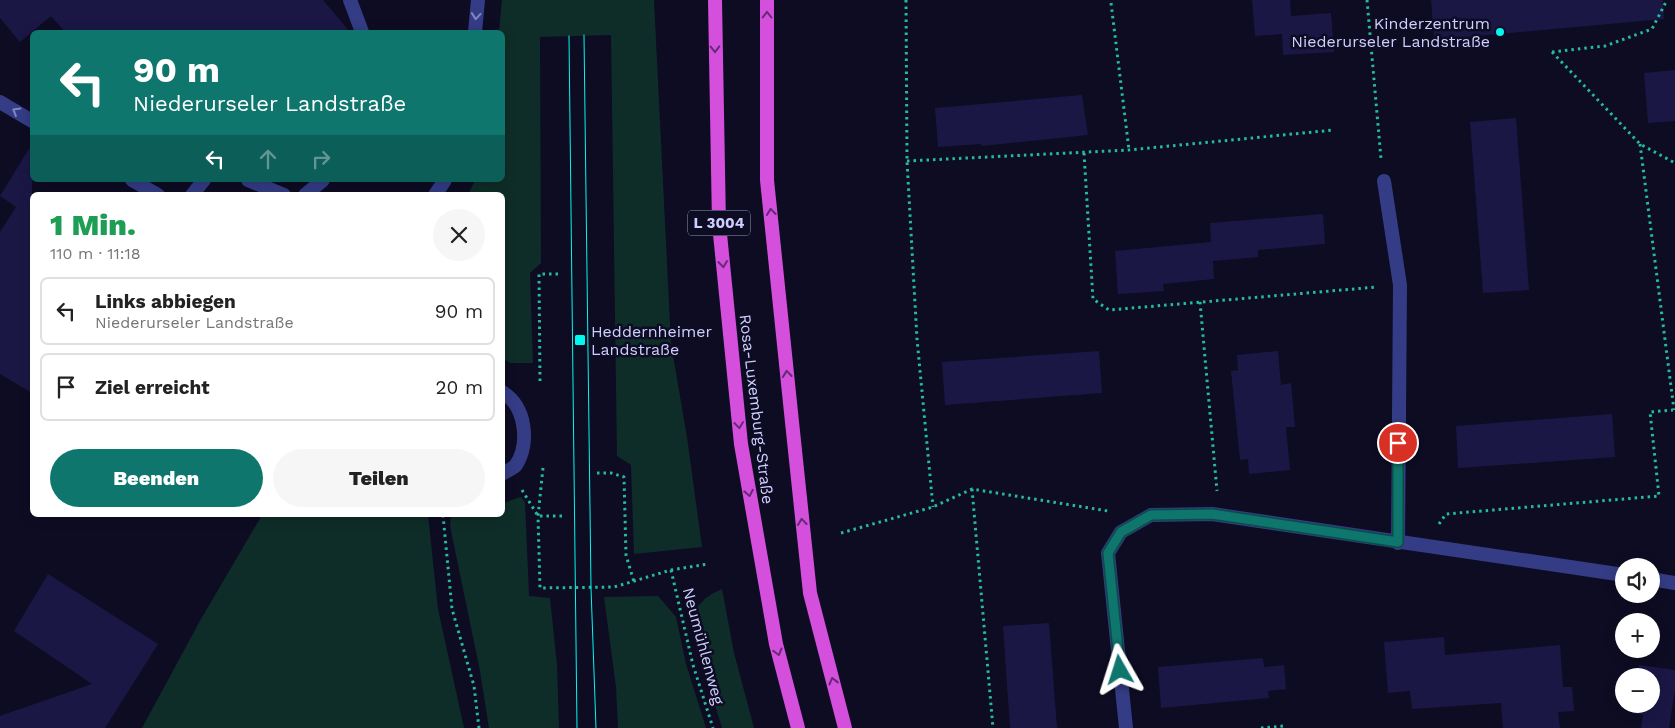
<!DOCTYPE html>
<html lang="de">
<head>
<meta charset="utf-8">
<style>
  body { margin:0; font-family:"Work Sans",sans-serif; background:#f6f6f6; color:#222; height:100vh; display:flex; flex-direction:column; font-size:19px; white-space:nowrap }
  * { box-sizing:border-box; margin:0 }
  p { font-size:16px; color:#767676 }
  .icon { flex:none; width:28px; height:28px; fill:none; stroke:currentColor; stroke-width:2; stroke-linecap:round; stroke-linejoin:round }
  .map { position:relative; flex:1; overflow:hidden }
  .details { position:absolute; left:30px; top:192px; width:475px; height:325px; display:flex; flex-direction:column; background:#fff; border-radius:8px; box-shadow:0 2px 12px #0003 }
  .details>* { flex:none }
  .hud { position:absolute; left:30px; top:30px; width:475px; height:152px; border-radius:8px; box-shadow:0 2px 12px #0003; background:#0f766e; color:#fff; overflow:hidden }
  .tools { position:absolute; left:1615px; top:558px; display:grid; gap:10px }
  .tools a { display:grid; place-items:center; width:45px; height:45px; border-radius:50%; background:#fff; box-shadow:0 2px 12px #0003; font-size:25px }
  .pin { position:absolute; display:grid; place-items:center; width:42px; height:42px; color:#fff; margin:-21px; border:2px solid #fff; border-radius:50%; box-shadow:0 1px 5px #0007 }
  .me { position:absolute; width:55px; margin:-28px; rotate:354deg; stroke-linejoin:round; filter:drop-shadow(0 0 4px #0008) }
  .turn { display:flex; align-items:center; gap:18px; height:105px; padding:0 20px; font-size:22px }
  .turn .icon { width:65px; height:65px; stroke-width:2.5 }
  .turn b { display:block; font-size:35px; line-height:42px }
  .lanes { display:flex; align-items:center; height:48px; padding:0 20px; background:#0003; justify-content:center; gap:25px; direction:ltr }
  .lanes .off { opacity:.35 }
  .round { display:grid; place-items:center; flex:none; width:52px; height:52px; border-radius:26px; background:#f6f6f6 }
  .headline { display:flex; align-items:center; justify-content:space-between; height:85px; padding:0 20px }
  h1 { font-size:30px; font-weight:800; line-height:38px; color:#1e9e55 }
  .primary-button { display:flex; gap:10px; margin-top:auto; padding:10px 20px }
  .primary-button a { flex:1; height:58px; border-radius:30px; background:#0f766e; color:#fff; font-size:20px; font-weight:800; line-height:58px; text-align:center }
  .primary-button a+a { background:#f6f6f6; color:#222 }
  ul { padding:0; list-style:none }
  li { display:flex; align-items:center; gap:15px; height:68px; margin:0 10px 8px; padding:0 10px; border:2px solid #e0e0e0; border-radius:8px }
  li div { flex:1 }
  li b { display:block; font-size:19px }
  li em { font-style:normal }
  .map>svg:first-child { display:block }
  .green { fill:#0f2d28 }
  .building { fill:#1a1745 }
  .lines { fill:none; stroke-linecap:round; stroke-linejoin:round }
  .path { stroke:#26bb9d; stroke-width:3; stroke-dasharray:2.5 4; stroke-linecap:butt }
  .service { stroke:#343c85; stroke-width:14 }
  .minor { stroke:#343c85; stroke-width:14 }
  .trunk { stroke:#d44fdc; stroke-width:14 }
  .tram { stroke:#00f9ef; stroke-width:1 }
  .oneway { stroke:#672a76 }
  .oneway2 { stroke:#8186c2 }
  .route-casing { stroke:#0a4d48; stroke-width:12 }
  .route { stroke:#0f766e; stroke-width:9 }
  .poi-dot { fill:#00f9ef; stroke:#0d0c23; stroke-width:2 }
  .labels { text-anchor:middle; stroke-width:5; stroke-linejoin:round; paint-order:stroke }
  .shield { fill:#0d0c23; stroke:#9494bd; stroke-width:1 }
  .shield-label { font-size:15px; font-weight:bold; fill:#cecfff }
  .poi-label { font-size:16px; fill:#cecfff; stroke:#0d0c23; text-anchor:end }
  .street-label { font-size:16px; fill:#cecfff; stroke:#0d0c23 }
</style>
</head>
<body>
<div class="map">
<svg width="1675" height="728" viewBox="0 0 1675 728">
  <rect width="100%" height="100%" fill="#0d0c23"/>
  <g class="green">
    <path d="M502,0H654L671,344L687,437L702,547L634,554L631,465L617,456L611,35L540,37L541,263L530,273L533,363H510L503,358L502,195H468L475,180H502V32H499Z"/>
    <path d="M521,497L525,502L529,596L550,598L557,665L559,728H489L480,671L450,526L451,515H502L503,503Z"/>
    <path d="M262,515H428L438,609L464,728H142L201,619Z"/>
    <path d="M722,589L734,653L754,728H722L688,617C703,603 701,598 722,589Z"/>
    <path d="M658,596L676,617L686,664L706,728H618L616,687L604,597Z"/>
  </g>
  <g class="building">
    <path d="M0,0H323L350,32H65L51,16L20,42L0,18Z"/>
    <path d="M1252,0H1290L1291,16L1331,13L1334,52L1283,55L1282,34L1255,36Z"/>
    <path d="M1431,0H1663L1664,19L1465,37L1466,46L1435,49Z"/>
    <path d="M1675,70V121L1648,123L1644,73Z"/>
    <path d="M1082,95L1088,135L982,146L981,144L938,147L935,108Z"/>
    <path d="M1516,118L1529,290L1483,293L1470,122Z"/>
    <path d="M32,144V393L0,374V232L16,207L0,196Z"/>
    <path d="M1323,214L1325,244L1258,250V257L1213,261L1214,279L1163,284L1164,291L1118,294L1115,251L1211,242L1210,223Z"/>
    <path d="M1099,351L1102,393L945,405L942,362Z"/>
    <path d="M1278,351L1281,385L1291,383L1295,427H1286L1290,470L1249,474L1248,459L1240,460L1231,371L1238,370L1237,355Z"/>
    <path d="M1612,414L1615,457L1458,468L1456,426Z"/>
    <path d="M48,574L158,644L105,728H0V716L92,684L14,631Z"/>
    <path d="M1049,623L1057,728H1010L1003,626Z"/>
    <path d="M1444,637L1445,655L1560,645L1563,687H1572L1574,711L1558,712L1560,728H1503L1501,703L1412,709L1410,691L1388,693L1384,642Z"/>
    <path d="M1263,658L1264,667L1284,665L1286,689L1268,691L1269,698L1161,708L1158,667Z"/>
    <path d="M1639,665L1675,670V689L1669,728H1641L1643,715L1632,713L1633,704H1651V676H1637Z"/>
  </g>
  <g class="lines">
    <g class="path">
      <path d="M906,0L907,161L917,339L933,507"/>
      <path d="M1367,0L1381,159"/>
      <path d="M1111,3L1129,150"/>
      <path d="M1552,52L1640,144L1675,163"/>
      <path d="M1552,52L1605,46L1652,29L1667,0"/>
      <path d="M1640,144L1674,410"/>
      <path d="M1084,153L1093,299L1109,310L1377,287"/>
      <path d="M907,161L1129,150L1334,130"/>
      <path d="M1200,302L1217,491"/>
      <path d="M540,381L539,274H561"/>
      <path d="M543,468L538,516L540,588L614,587L671,570L708,564"/>
      <path d="M597,473H611L624,477L626,555L634,582"/>
      <path d="M972,489L993,728"/>
      <path d="M522,490L538,516H564"/>
      <path d="M443,515L452,609L474,686L479,728"/>
      <path d="M1439,524L1446,514L1659,496L1650,412L1673,410"/>
      <path d="M841,533L933,507L972,489L1108,511"/>
      <path d="M671,570L693,665L713,728"/>
      <path d="M1261,728L1284,726"/>
    </g>
    <g class="service">
      <path d="M350,0L362,32"/>
      <path d="M475,32L478,0"/>
      <path d="M248,180L284,195"/>
      <path d="M192,195L204,180"/>
      <path d="M305,195L323,180"/>
      <path d="M435,195L445,180"/>
    </g>
    <g class="minor">
      <path d="M0,102L32,121"/>
      <path d="M132,180L158,195"/>
      <path d="M1384,181L1400,285L1398,543"/>
      <path d="M502,392C526,405 530,444 516,465C513,469 506,471 502,474"/>
      <path d="M1651,579L1675,583"/>
      <path d="M1126,728L1108,553L1121,532L1151,515L1212,514L1624,575"/>
    </g>
    <g class="trunk">
      <path d="M715,0L719,224L741,444L776,644L798,728"/>
      <path d="M767,0V180L792,422L810,593L845,728"/>
    </g>
    <g class="tram">
      <path d="M584,35L591,588L596,728"/>
      <path d="M569,36L577,728"/>
    </g>
  </g>
  <defs><path id="oneway-chevron" d="M-2-3.5L2.5 0L-2 3.5" fill="none" stroke-width="1.6" stroke-linecap="round" stroke-linejoin="round" transform="scale(1.25)"/></defs>
  <g class="oneway">
    <use href="#oneway-chevron" transform="translate(767 15) rotate(-90)"/>
    <use href="#oneway-chevron" transform="translate(715 49) rotate(89)"/>
    <use href="#oneway-chevron" transform="translate(771 212) rotate(-96)"/>
    <use href="#oneway-chevron" transform="translate(723 264) rotate(84)"/>
    <use href="#oneway-chevron" transform="translate(787 374) rotate(-96)"/>
    <use href="#oneway-chevron" transform="translate(739 425) rotate(84)"/>
    <use href="#oneway-chevron" transform="translate(749 493) rotate(80)"/>
    <use href="#oneway-chevron" transform="translate(802 522) rotate(-96)"/>
    <use href="#oneway-chevron" transform="translate(778 652) rotate(75)"/>
    <use href="#oneway-chevron" transform="translate(833 681) rotate(-104)"/>
  </g>
  <g class="oneway2">
    <use href="#oneway-chevron" transform="translate(476 16) rotate(95)"/>
    <use href="#oneway-chevron" transform="translate(16 111) rotate(-149)"/>
  </g>
  <g class="lines">
    <g class="route-casing">
      <path id="route" d="M1120,670L1108,553L1121,532L1151,515L1212,514L1398,542V443"/>
    </g>
    <use href="#route" class="route"/>
  </g>
  <g class="poi-dot">
    <circle cx="1500" cy="32" r="5"/>
    <rect x="574" y="334" width="12" height="12" rx="2.5"/>
  </g>
  <g class="labels">
    <rect class="shield" x="688" y="210.5" width="62" height="25" rx="4"/>
    <g class="shield-label">
      <text x="719" y="228">L 3004</text>
    </g>
    <g class="poi-label">
      <text x="1490" y="29">Kinderzentrum<tspan x="1490" dy="18">Niederurseler Landstraße</tspan></text>
      <text x="591" y="337" text-anchor="start">Heddernheimer<tspan x="591" dy="18">Landstraße</tspan></text>
    </g>
    <g class="street-label">
      <text transform="translate(757 409) rotate(83)" y="6">Rosa-Luxemburg-Straße</text>
      <text transform="translate(704 646) rotate(75)" y="6">Neumühlenweg</text>
    </g>
  </g>
</svg>
<div class="tools">
<a><svg class="icon" aria-label="sound" viewBox="0 0 24 24"><path d="M4 9h4l5-4v14l-5-4H4zM17 9q2 3 0 6"/></svg></a>
<a>+</a>
<a>−</a>
</div>
<div class="pin" style="left:1398px;top:443px;background:#d93025"><svg class="icon" aria-label="arrive" viewBox="0 0 24 24"><path d="M6 21V4h12l-3 4 3 4H6"/></svg></div>
<svg class="me" style="left:1120px;top:670px" viewBox="-20 -20 40 40"><path d="M0-17L14 15 0 8-14 15z" fill="#0f766e" stroke="#fff" stroke-width="4"/></svg>
<div class="hud">
<div class="turn"><svg class="icon" aria-label="left" viewBox="0 0 24 24"><path d="M17 20v-9H6M10 6l-5 5 5 5"/></svg><div><b>90 m</b>Niederurseler Landstraße</div></div>
<div class="lanes"><svg class="icon" aria-label="left" viewBox="0 0 24 24"><path d="M17 20v-9H6M10 6l-5 5 5 5"/></svg><svg class="icon off" aria-label="ahead" viewBox="0 0 24 24"><path d="M12 20V5M6 11l6-6 6 6"/></svg><svg class="icon off" aria-label="right" viewBox="0 0 24 24"><path d="M7 20v-9h11M14 6l5 5-5 5"/></svg></div>
</div>
<section class="details">
<div class="headline"><div><h1>1 Min.</h1><p>110 m · 11:18</p></div><a class="round"><svg class="icon" aria-label="close" viewBox="0 0 24 24"><path d="M6 6l12 12M18 6L6 18"/></svg></a></div>
<ul>
<li><svg class="icon" aria-label="left" viewBox="0 0 24 24"><path d="M17 20v-9H6M10 6l-5 5 5 5"/></svg><div><b>Links abbiegen</b><p>Niederurseler Landstraße</p></div><em>90 m</em></li>
<li><svg class="icon" aria-label="arrive" viewBox="0 0 24 24"><path d="M6 21V4h12l-3 4 3 4H6"/></svg><div><b>Ziel erreicht</b></div><em>20 m</em></li>
</ul>
<div class="primary-button"><a>Beenden</a><a>Teilen</a></div>
</section>
</div>
</body>
</html>
